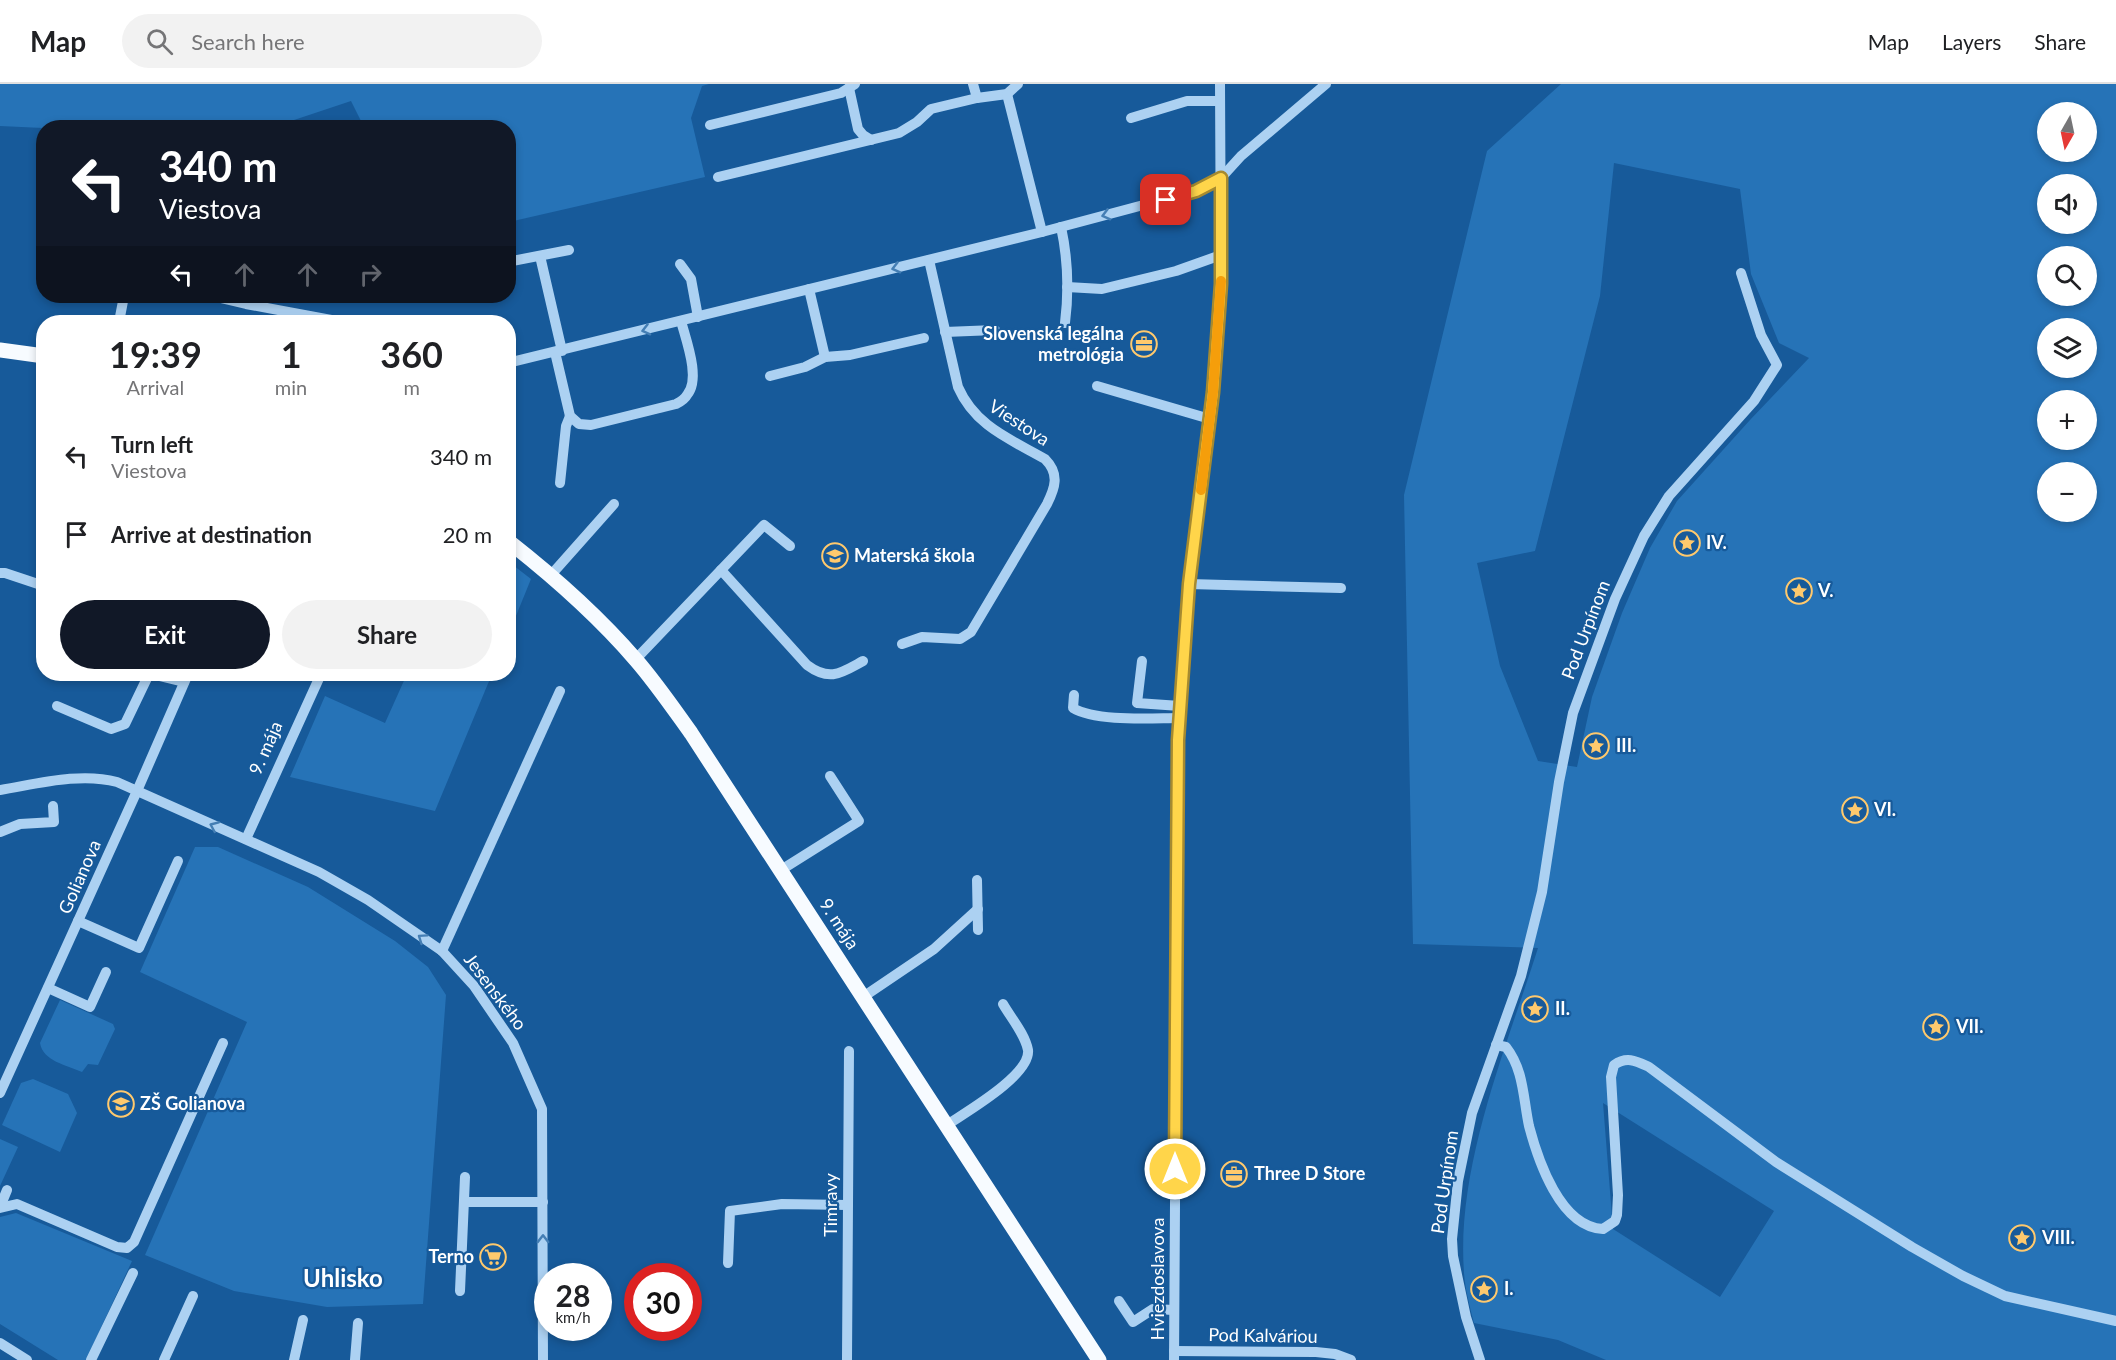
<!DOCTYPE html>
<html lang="en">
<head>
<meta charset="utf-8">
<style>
  body { margin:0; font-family:Lato,sans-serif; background:#f2f2f2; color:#202124; height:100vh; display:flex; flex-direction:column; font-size:22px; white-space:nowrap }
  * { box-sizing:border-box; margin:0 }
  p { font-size:20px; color:#757577 }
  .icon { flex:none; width:33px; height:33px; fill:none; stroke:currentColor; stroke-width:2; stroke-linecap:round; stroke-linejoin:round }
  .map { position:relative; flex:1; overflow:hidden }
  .details { position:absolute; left:36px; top:231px; width:480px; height:366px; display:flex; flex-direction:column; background:#fff; border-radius:24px; box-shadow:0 3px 9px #0003 }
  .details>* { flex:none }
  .guide { position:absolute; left:36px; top:36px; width:480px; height:183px; border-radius:24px; box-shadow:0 3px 9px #0003; background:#111827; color:#fff; overflow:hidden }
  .needle { width:39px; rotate:189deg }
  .fabs { position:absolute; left:2037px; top:18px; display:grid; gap:12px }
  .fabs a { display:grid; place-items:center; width:60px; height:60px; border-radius:50%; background:#fff; box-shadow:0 3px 9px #0003; font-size:30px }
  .speed { position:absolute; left:534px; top:1179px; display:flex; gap:12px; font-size:30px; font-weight:700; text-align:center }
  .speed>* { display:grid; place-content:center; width:78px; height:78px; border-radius:50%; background:#fff; box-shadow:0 3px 9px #0003; line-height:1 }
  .speed small { font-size:15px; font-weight:400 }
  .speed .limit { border:9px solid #d22; background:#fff; color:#111 }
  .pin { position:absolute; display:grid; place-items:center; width:51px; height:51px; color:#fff; margin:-26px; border-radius:12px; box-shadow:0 3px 9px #0006 }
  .me { position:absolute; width:66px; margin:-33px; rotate:0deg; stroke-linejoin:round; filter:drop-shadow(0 0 4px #0008) }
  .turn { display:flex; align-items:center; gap:21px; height:126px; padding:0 24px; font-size:27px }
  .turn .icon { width:78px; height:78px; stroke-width:2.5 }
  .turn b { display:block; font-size:42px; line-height:51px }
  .lanes { display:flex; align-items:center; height:57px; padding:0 24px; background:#0003; justify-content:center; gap:30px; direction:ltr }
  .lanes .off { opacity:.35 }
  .eta { display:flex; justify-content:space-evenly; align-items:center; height:102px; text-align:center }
  .eta b { font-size:36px; font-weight:700; line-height:42px }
  .cta { display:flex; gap:12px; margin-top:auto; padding:12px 24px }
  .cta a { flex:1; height:69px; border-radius:36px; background:#111827; color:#fff; font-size:24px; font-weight:700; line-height:69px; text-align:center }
  .cta a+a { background:#f2f2f2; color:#202124 }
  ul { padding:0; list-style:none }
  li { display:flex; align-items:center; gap:18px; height:78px; padding:0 24px }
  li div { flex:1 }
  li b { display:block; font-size:22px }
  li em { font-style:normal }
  header { display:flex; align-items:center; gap:36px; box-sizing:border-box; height:84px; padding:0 30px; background:#fff; border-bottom:2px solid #e0e0e0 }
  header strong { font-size:28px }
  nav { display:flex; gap:33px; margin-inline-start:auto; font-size:21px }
  .search { width:420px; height:54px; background:#f2f2f2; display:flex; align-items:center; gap:15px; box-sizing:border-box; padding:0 21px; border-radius:33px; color:#757577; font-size:22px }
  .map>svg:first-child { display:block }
  .green { fill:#2673b7; fill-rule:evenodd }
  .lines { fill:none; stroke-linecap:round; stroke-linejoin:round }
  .minor { stroke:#acd1f2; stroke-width:10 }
  .major { stroke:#f7fbff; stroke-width:15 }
  .oneway { stroke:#447eb4 }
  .route-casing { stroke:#a68a30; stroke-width:15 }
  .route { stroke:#ffd54a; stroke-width:10 }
  .slow { stroke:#f59e0b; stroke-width:10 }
  .labels { text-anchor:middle; stroke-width:4.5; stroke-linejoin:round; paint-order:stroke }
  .poi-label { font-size:18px; font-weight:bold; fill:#fff; stroke:#175a9a; text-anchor:start }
  .street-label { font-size:18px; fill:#fff; stroke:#175a9a }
  .district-label { font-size:24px; font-weight:bold; fill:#fff; stroke:#175a9a }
</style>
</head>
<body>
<header>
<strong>Map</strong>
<div class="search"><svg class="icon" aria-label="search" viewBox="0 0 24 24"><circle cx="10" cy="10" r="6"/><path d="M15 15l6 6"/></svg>Search here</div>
<nav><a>Map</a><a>Layers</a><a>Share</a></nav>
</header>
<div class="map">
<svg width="2116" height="1276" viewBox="0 0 2116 1276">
  <rect width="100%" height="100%" fill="#175a9a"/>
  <g class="green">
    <path d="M0,0H709L702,2L691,34L705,93L509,138L508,44L364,43L351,17L273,43L43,44L0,42Z"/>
    <path d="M1561,0H2116V1276H1606L1558,1256L1474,1239C1470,1223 1465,1205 1464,1189C1456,1082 1506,965 1538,864L1413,860L1404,411L1487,67ZM2048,28H2086V68H2048ZM1614,79L1740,105L1751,190L1779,259L1809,274L1750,336L1677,417L1650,464L1622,529L1592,613L1577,683L1538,677L1500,582L1477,479L1535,467L1600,212ZM2048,100H2086V140H2048ZM2048,172H2086V212H2048ZM2048,244H2086V284H2048ZM2048,316H2086V356H2048ZM2048,388H2086V428H2048ZM1603,1019L1774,1127L1720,1213L1613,1145Z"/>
    <path d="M509,478L531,495L509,549Z"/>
    <path d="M407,590H492L435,727L290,693L325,612L385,639Z"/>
    <path d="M195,763H218L308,803L395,857L428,883L446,911L423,1220L327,1223L234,1207L145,1171L247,938L140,888Z"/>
    <path d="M60,916L113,940L115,945L98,981L88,980L82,988C66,981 43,977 40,959Z"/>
    <path d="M33,995L68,1010L77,1029L60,1068L2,1041L21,999Z"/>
    <path d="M0,1055L18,1063L0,1102Z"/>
    <path d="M16,1129L132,1177L86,1276H58L0,1240V1133Z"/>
  </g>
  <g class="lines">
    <g class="minor">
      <path d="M973,0L977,14L1007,10L1018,0"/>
      <path d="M849,4L858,45L863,51L871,56"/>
      <path d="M1007,10L1042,148"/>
      <path d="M1131,34L1187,17H1220"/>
      <path d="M710,41L841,9L855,0"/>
      <path d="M718,93L899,49L917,38L931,25L977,14"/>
      <path d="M1061,143C1068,175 1069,207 1065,239"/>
      <path d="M540,172L562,267"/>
      <path d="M512,177L569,166"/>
      <path d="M680,180L691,195L698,233"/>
      <path d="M1067,203L1102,205L1176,187L1221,171"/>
      <path d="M809,205L825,273"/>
      <path d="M212,212L246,220L342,238"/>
      <path d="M119,238L124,212"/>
      <path d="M945,248L995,246"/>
      <path d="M555,268L570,332L579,340L591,341L676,320C680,318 685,315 687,311C701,295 686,256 681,237"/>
      <path d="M508,279L1042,148L1196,107L1221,94L1241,72L1326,0"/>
      <path d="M770,292L805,283L825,273L850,271L924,254"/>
      <path d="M1097,302L1210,335"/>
      <path d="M560,399L566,342L570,332"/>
      <path d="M721,486L807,581C830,598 841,589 863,577"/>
      <path d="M0,489H5L44,502"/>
      <path d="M551,491L614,420"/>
      <path d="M1189,500L1341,504"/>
      <path d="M902,560L922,553L960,555L971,548L1047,420C1055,404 1060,390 1045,375C1010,355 975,342 958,303L929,176"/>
      <path d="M635,576L764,441L790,462"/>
      <path d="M1142,577L1137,619L1180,622"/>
      <path d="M151,590L184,598"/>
      <path d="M1074,611L1073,624C1096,638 1152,634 1179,634"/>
      <path d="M57,622L111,645L125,640L149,590"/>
      <path d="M0,706C37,700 80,688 117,698L319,788L368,816L442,867L474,902L513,959L542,1025L543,1276"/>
      <path d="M0,748L20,740L54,738L53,722"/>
      <path d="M246,755L321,590"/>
      <path d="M781,786L859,737L830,692"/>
      <path d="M977,796L978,846"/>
      <path d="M78,837L139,864L178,777"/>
      <path d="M442,867L560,607"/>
      <path d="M48,904L90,923L106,888"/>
      <path d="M863,913L934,865L978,825"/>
      <path d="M1496,961L1506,963C1524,986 1523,1014 1529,1042C1538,1076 1560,1143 1603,1145L1615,1137L1617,1131L1618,1111L1611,993L1614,981C1627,972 1636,977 1649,983L1776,1078L1912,1163L1963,1192L2005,1212L2116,1237"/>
      <path d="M0,1009L137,707L188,590"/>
      <path d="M947,1041C966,1028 1031,991 1028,966C1025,950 1011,934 1003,920"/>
      <path d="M464,1118H543"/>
      <path d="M0,1123L7,1106"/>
      <path d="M0,1124L17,1120L117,1163L127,1164L134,1158L223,959"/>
      <path d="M728,1179L730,1127L782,1120L848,1121"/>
      <path d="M460,1207L465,1093"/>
      <path d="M1119,1217L1133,1238L1153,1225L1174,1226"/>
      <path d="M0,1259L27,1276"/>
      <path d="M1174,1267L1316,1268L1335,1270L1351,1276"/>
      <path d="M91,1276L133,1189"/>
      <path d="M164,1276L193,1212"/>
      <path d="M294,1276L303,1236"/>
      <path d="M355,1276L358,1239"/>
      <path d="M847,1276L849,967"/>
      <path d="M1174,1276L1178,656L1186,538L1213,308L1221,200L1220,0"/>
      <path d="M1480,1276L1466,1233L1453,1172L1452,1155L1458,1097L1472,1029L1521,892L1542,808L1559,698L1573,629L1615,515L1644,452L1669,412L1754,317L1777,281L1761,251L1741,189"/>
    </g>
    <g class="major">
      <path d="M0,266L44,272"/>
      <path d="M508,457C554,493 598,532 636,576C656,599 673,624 691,649L1099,1276"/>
    </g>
  </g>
  <defs><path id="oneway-chevron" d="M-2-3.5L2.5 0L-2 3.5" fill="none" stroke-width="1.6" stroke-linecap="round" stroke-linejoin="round" transform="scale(1.5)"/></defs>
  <g class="oneway">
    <use href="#oneway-chevron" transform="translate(1106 131) rotate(165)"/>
    <use href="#oneway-chevron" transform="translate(896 184) rotate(166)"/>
    <use href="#oneway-chevron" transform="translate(646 246) rotate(166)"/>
    <use href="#oneway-chevron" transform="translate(214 742) rotate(-157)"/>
    <use href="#oneway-chevron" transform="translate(422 854) rotate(-145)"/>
    <use href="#oneway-chevron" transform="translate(543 1155) rotate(-90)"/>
  </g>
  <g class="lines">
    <g class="route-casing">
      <path id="route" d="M1166,116L1196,107L1221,94V200L1213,308L1189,500L1178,656L1175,1085"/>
    </g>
    <use href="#route" class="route"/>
    <path class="slow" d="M1201,406L1213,308L1221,197"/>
  </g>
  <defs>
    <g id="office-ring" transform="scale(1.35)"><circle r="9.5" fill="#175a9a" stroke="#ffc96d" stroke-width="1.5"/><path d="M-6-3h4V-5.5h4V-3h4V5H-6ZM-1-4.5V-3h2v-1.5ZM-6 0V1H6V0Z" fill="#ffc96d"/></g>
    <g id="sight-ring" transform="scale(1.35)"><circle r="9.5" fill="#175a9a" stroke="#ffc96d" stroke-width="1.5"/><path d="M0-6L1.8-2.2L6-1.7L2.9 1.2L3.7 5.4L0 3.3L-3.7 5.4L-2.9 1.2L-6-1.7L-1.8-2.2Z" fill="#ffc96d"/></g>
    <g id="school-ring" transform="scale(1.35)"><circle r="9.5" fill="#175a9a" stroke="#ffc96d" stroke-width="1.5"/><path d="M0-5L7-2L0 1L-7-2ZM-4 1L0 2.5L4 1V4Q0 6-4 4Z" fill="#ffc96d"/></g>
    <g id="supermarket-ring" transform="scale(1.35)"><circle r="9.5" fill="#175a9a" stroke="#ffc96d" stroke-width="1.5"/><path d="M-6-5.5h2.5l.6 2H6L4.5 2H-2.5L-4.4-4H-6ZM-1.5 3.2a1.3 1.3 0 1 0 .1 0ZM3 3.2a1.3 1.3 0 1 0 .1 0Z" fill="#ffc96d"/></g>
  </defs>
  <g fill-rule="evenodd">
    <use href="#office-ring" x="1144" y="260"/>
    <use href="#sight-ring" x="1687" y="459"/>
    <use href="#school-ring" x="835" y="472"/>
    <use href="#sight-ring" x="1799" y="507"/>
    <use href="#sight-ring" x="1596" y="662"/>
    <use href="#sight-ring" x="1855" y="726"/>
    <use href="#sight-ring" x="1535" y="925"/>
    <use href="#sight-ring" x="1936" y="943"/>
    <use href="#school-ring" x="121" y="1020"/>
    <use href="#office-ring" x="1234" y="1090"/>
    <use href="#sight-ring" x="2022" y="1154"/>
    <use href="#supermarket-ring" x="493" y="1173"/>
    <use href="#sight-ring" x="1484" y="1205"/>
  </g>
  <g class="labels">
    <g class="poi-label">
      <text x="1124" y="256" text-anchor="end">Slovenská legálna<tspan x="1124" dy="21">metrológia</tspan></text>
      <text x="1706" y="465">IV.</text>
      <text x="854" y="478">Materská škola</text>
      <text x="1818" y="513">V.</text>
      <text x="1616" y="668">III.</text>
      <text x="1874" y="732">VI.</text>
      <text x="1555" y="931">II.</text>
      <text x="1956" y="949">VII.</text>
      <text x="140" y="1026">ZŠ Golianova</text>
      <text x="1254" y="1096">Three D Store</text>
      <text x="2042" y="1160">VIII.</text>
      <text x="474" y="1179" text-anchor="end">Terno</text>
      <text x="1504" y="1211">I.</text>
    </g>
    <g class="street-label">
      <text transform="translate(1019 339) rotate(33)" y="6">Viestova</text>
      <text transform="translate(1586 546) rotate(-69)" y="6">Pod Urpínom</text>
      <text transform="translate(266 664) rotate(-66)" y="6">9. mája</text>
      <text transform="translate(80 793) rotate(-66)" y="6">Golianova</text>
      <text transform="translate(839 840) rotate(57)" y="6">9. mája</text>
      <text transform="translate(495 908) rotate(53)" y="6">Jesenského</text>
      <text transform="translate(1445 1098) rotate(-82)" y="6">Pod Urpínom</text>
      <text transform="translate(831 1121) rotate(-90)" y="6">Timravy</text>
      <text transform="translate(1158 1195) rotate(-90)" y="6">Hviezdoslavova</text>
      <text transform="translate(1263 1252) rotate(1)" y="6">Pod Kalváriou</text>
    </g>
    <g class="district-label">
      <text x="343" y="1203">Uhlisko</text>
    </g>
  </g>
</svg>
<div class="fabs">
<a><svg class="needle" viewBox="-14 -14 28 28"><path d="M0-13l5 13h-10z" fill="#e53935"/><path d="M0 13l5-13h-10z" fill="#757577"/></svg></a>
<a><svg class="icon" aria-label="sound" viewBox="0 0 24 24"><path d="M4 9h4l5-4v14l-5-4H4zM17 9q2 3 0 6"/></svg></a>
<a><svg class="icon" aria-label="search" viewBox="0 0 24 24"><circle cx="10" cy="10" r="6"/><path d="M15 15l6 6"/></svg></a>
<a><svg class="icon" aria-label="layers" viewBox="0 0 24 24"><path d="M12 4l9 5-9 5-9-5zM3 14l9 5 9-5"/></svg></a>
<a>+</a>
<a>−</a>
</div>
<div class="speed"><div>28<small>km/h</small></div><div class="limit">30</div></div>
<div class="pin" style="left:1166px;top:116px;background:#d93025"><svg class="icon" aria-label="arrive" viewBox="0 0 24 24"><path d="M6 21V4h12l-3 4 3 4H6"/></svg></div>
<svg class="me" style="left:1175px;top:1085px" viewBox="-20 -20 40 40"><circle r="17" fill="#ffd54a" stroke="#fff" stroke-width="3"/><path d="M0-11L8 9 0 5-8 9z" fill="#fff"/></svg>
<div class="guide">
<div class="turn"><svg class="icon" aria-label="left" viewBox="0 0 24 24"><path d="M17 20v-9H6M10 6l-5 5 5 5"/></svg><div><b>340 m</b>Viestova</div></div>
<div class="lanes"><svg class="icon" aria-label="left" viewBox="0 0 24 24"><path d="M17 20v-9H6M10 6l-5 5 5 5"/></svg><svg class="icon off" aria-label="ahead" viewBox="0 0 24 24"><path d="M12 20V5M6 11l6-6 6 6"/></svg><svg class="icon off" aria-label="ahead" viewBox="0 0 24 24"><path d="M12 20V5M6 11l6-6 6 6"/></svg><svg class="icon off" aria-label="right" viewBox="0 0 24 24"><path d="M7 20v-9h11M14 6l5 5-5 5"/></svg></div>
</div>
<section class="details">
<div class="eta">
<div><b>19:39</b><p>Arrival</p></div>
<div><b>1</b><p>min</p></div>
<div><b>360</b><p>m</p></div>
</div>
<ul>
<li><svg class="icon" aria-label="left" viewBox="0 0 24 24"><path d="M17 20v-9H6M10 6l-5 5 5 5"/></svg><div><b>Turn left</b><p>Viestova</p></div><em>340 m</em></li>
<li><svg class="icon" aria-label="arrive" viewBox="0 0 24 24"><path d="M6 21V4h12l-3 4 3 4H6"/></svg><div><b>Arrive at destination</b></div><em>20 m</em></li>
</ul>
<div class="cta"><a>Exit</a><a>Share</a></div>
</section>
</div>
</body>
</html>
